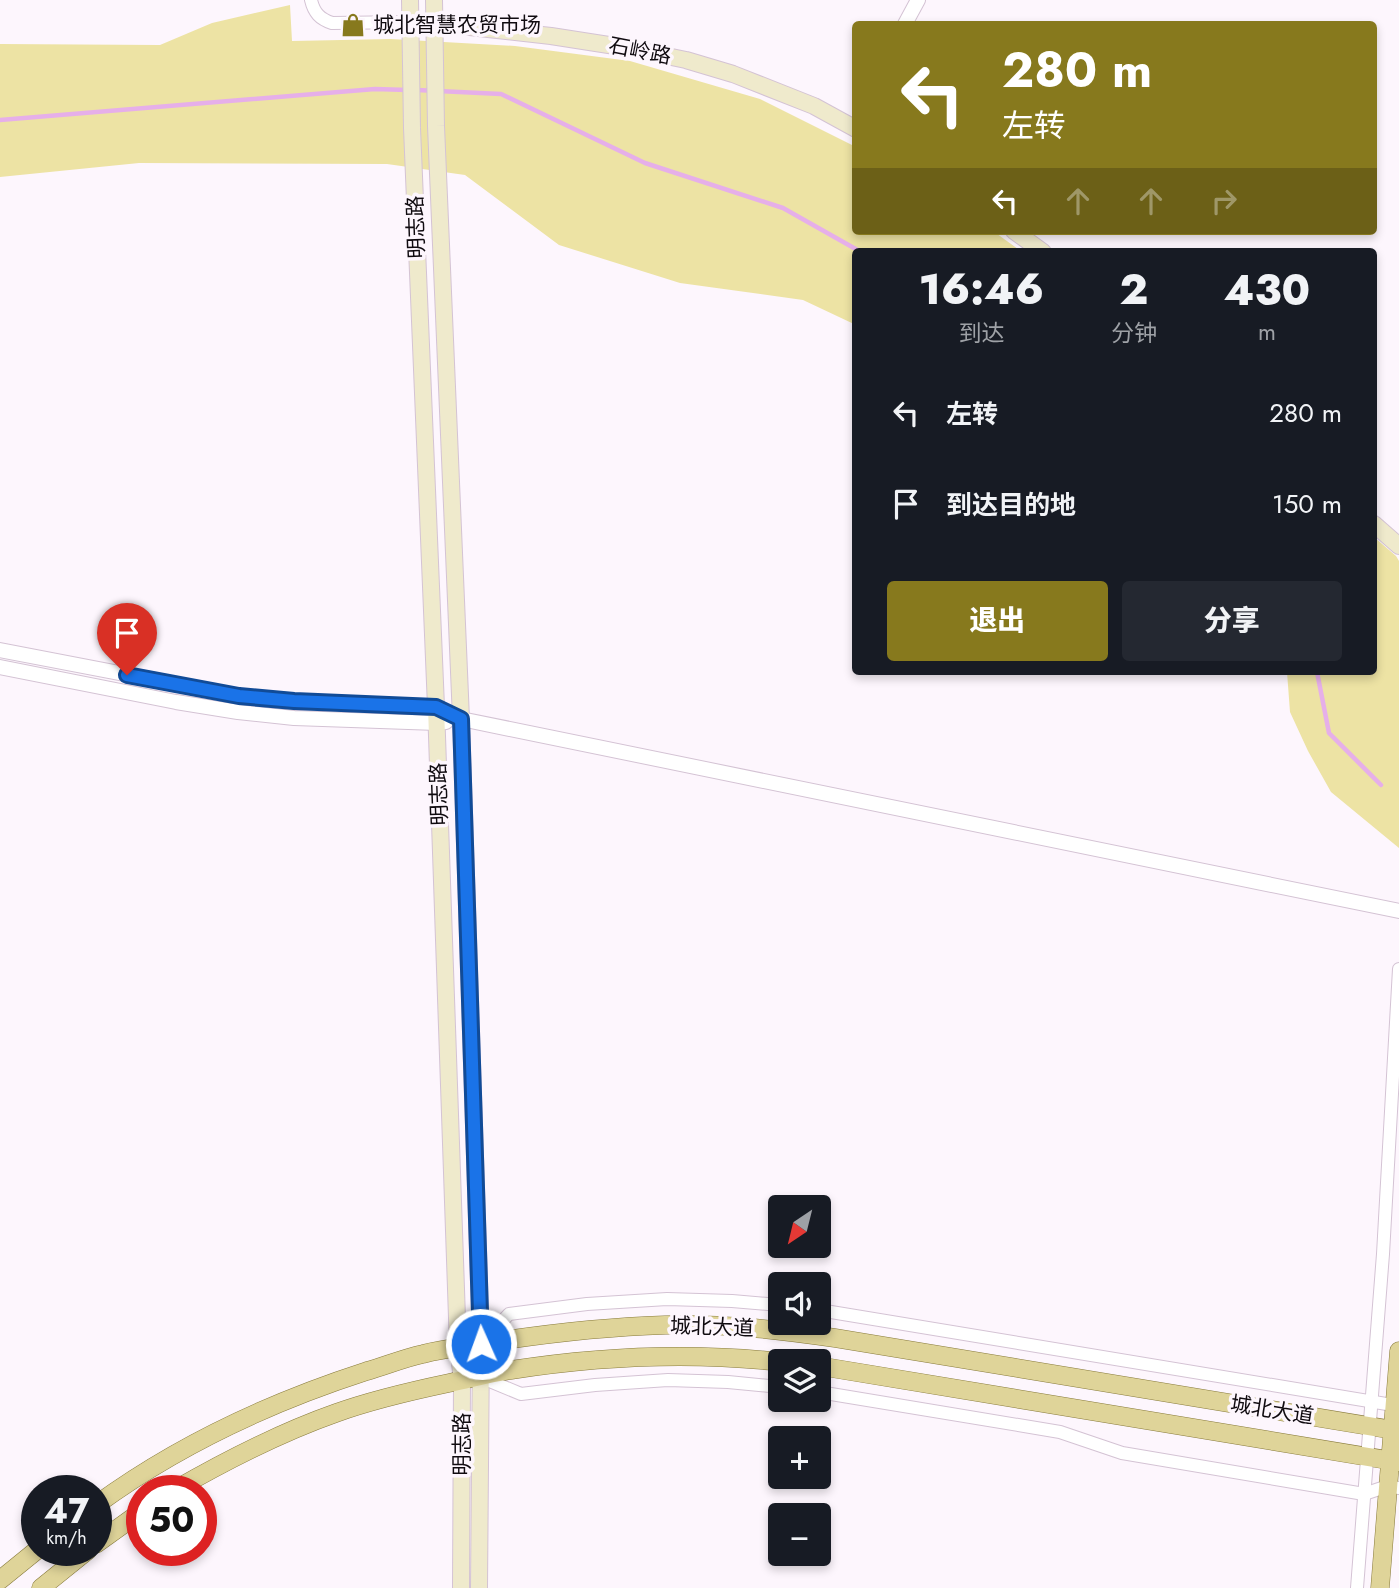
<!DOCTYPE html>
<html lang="zh">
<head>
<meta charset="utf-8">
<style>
  body { margin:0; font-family:Jost,"Noto Sans SC",sans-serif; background:#242831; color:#f1f3f6; height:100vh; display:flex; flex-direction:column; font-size:26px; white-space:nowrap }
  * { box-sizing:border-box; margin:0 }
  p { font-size:23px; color:#9ea1a6 }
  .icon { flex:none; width:38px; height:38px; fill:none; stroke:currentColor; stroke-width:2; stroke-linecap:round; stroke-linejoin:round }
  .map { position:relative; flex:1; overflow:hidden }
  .drawer { position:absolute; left:852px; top:248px; width:525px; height:427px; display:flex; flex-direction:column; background:#171b24; border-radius:7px; box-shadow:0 4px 10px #0003 }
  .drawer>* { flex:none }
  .banner { position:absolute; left:852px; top:21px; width:525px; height:214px; border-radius:7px; box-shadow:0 4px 10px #0003; background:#87791d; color:#fff; overflow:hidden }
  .needle { width:46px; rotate:215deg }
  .tools { position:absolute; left:768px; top:1195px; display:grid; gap:14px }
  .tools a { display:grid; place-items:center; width:63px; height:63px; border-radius:7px; background:#171b24; box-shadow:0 4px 10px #0003; font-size:35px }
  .speed { position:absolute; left:21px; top:1475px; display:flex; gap:14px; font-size:35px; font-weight:700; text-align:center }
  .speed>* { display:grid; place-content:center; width:91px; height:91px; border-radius:50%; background:#171b24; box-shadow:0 4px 10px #0003; line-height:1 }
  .speed small { font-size:18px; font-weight:400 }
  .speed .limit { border:10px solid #d22; background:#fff; color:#111 }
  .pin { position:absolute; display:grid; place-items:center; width:60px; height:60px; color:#fff; margin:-72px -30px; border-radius:50% 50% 50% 0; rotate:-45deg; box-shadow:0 0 7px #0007 }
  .pin .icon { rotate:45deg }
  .me { position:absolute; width:77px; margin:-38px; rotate:358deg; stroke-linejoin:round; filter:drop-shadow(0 0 5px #0008) }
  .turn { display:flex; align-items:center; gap:24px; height:147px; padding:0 35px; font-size:32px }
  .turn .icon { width:91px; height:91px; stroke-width:2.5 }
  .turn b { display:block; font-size:49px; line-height:60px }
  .lanes { display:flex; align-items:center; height:66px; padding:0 35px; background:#0003; justify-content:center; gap:35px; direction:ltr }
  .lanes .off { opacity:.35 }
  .eta { display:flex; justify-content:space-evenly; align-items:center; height:119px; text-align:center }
  .eta b { font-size:42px; font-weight:800; line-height:49px }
  .action { display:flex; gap:14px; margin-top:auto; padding:14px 35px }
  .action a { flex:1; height:80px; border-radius:7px; background:#87791d; color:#fff; font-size:28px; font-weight:800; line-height:80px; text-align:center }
  .action a+a { background:#242831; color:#f1f3f6 }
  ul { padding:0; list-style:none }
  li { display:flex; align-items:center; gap:21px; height:91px; padding:0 35px }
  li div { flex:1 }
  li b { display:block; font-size:26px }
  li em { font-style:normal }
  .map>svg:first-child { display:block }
  .green { fill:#ede3a4 }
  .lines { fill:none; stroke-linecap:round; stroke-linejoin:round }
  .stream { stroke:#e6afe9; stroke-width:4.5 }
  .minor-casing { stroke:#d4c3d4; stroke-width:14 }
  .tertiary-casing { stroke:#d4c3d4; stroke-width:16 }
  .secondary-casing { stroke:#d4c3d4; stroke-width:18 }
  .primary-casing { stroke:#887b3d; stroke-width:19 }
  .minor { stroke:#fff; stroke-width:12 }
  .tertiary { stroke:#fff; stroke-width:14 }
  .secondary { stroke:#efeacc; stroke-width:16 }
  .primary { stroke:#dfd499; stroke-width:18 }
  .route-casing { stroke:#114b97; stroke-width:18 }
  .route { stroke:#1a73e8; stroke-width:12 }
  .labels { text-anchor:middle; stroke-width:7; stroke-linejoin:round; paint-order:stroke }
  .poi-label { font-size:21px; fill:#100b10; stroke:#fdf6fd; text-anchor:start }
  .street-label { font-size:21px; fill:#100b10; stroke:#fdf6fd }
</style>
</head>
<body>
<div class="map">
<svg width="1399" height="1588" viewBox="0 0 1399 1588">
  <rect width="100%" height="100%" fill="#fdf6fd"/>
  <g class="green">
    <path d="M290,5L292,41L391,39L515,46L630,61L760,99L856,147V231H993L1022,252H856V325L803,300L680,283L559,245L465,175L387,164L139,163L0,177V44L160,45L212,23Z"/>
    <path d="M1374,537L1396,556L1399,561V848L1331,792L1308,751L1290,712L1287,672H1374Z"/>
  </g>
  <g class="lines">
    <g class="stream">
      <path d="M417,90L501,94L645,163L783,208L861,252"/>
      <path d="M0,120L375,89L408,90"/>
      <path d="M1317,672L1329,733L1381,785"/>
    </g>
    <g class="minor-casing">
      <g id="minor">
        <path d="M311,0C314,13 320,19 332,23L411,22"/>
        <path d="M819,1310L1399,1406"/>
        <path d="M481,1344L509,1314L587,1304L667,1299L732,1301L780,1305"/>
        <path d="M480,1377L521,1394L595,1385L668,1380L728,1382L780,1387"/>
        <path d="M819,1392L1060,1432L1122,1453L1364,1494L1388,1486L1399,1488"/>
        <path d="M1357,1588L1383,1254L1399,969"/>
      </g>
    </g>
    <g class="tertiary-casing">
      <g id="tertiary">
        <path d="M905,24L918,0"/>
        <path d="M0,650L239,696L294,701L436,707L461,719L1399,911"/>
        <path d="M0,667L176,702L238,712L294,718L437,723L446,722"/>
      </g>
    </g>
    <g class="secondary-casing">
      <g id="secondary">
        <path d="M410,0L412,128L436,707L458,1347L462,1380L461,1588"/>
        <path d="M434,0L436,126L461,719L481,1344L479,1588"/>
        <path d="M424,22L551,36L628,48L686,60L733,74L814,106L856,129"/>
        <path d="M1014,231L1043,252"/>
        <path d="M1374,524L1399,546"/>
      </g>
    </g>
    <g class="primary-casing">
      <g id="primary">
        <path d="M819,1366L1399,1462"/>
        <path d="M173,1491C225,1461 279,1433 336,1413C372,1400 411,1391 449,1383C469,1379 490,1373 511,1370C601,1356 691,1352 781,1362"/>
        <path d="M96,1505C178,1445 271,1402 367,1371C385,1366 404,1358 423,1354C442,1349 461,1347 480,1344C542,1334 603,1327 665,1325C722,1323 779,1330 835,1338L1399,1431"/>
        <path d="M96,1544L142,1511"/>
        <path d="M0,1580L37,1550"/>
        <path d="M41,1588L88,1550"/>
        <path d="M1380,1588L1399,1351"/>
      </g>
    </g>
    <use href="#minor" class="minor"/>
    <use href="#tertiary" class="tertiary"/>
    <use href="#secondary" class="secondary"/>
    <use href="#primary" class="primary"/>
  </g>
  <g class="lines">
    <g class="route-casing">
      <path id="route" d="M127,675L239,696L294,701L436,707L461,719L481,1344"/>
    </g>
    <use href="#route" class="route"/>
  </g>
  <defs>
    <g id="shop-bare" transform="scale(1.89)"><path d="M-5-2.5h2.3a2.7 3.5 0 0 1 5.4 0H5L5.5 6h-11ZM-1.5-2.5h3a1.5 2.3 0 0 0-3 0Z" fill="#87791d" stroke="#fdf6fd" stroke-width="2.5" paint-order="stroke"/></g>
  </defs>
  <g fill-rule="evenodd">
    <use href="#shop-bare" x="353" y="25"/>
  </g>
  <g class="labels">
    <g class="poi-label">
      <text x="373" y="32">城北智慧农贸市场</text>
    </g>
    <g class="street-label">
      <text transform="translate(640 51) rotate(11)" y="7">石岭路</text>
      <text transform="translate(416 227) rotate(-92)" y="7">明志路</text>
      <text transform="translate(439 794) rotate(-92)" y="7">明志路</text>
      <text transform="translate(712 1327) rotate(2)" y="7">城北大道</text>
      <text transform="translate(1272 1410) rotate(9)" y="7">城北大道</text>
      <text transform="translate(462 1444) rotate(-90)" y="7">明志路</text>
    </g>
  </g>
</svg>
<div class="tools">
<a><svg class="needle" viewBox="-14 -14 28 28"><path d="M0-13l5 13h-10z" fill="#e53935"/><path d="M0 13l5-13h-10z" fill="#9ea1a6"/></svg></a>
<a><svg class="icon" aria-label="sound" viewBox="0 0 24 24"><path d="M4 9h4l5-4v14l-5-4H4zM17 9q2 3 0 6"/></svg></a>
<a><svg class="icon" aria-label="layers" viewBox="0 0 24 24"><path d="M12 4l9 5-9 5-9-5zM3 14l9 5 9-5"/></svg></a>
<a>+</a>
<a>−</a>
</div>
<div class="speed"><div>47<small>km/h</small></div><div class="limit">50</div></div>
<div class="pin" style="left:127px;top:675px;background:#d93025"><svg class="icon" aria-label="arrive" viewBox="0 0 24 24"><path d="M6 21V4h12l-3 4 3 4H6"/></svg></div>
<svg class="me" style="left:481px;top:1344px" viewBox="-20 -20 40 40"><circle r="17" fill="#1a73e8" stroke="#fff" stroke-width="3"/><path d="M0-11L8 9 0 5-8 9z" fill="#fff"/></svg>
<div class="banner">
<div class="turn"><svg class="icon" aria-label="left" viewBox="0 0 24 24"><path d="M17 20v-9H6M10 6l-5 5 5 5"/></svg><div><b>280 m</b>左转</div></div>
<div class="lanes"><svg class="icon" aria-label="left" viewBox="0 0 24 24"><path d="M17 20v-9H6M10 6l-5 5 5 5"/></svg><svg class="icon off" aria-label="ahead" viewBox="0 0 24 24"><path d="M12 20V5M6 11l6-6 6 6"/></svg><svg class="icon off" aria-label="ahead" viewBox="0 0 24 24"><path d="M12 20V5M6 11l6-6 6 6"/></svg><svg class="icon off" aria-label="right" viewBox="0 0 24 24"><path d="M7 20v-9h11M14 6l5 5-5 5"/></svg></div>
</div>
<section class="drawer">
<div class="eta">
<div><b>16:46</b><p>到达</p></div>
<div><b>2</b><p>分钟</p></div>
<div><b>430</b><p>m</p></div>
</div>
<ul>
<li><svg class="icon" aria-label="left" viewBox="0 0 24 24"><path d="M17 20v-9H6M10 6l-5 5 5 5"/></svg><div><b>左转</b></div><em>280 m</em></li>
<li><svg class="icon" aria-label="arrive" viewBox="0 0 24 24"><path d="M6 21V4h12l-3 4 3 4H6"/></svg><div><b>到达目的地</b></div><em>150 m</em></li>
</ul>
<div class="action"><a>退出</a><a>分享</a></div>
</section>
</div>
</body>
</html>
